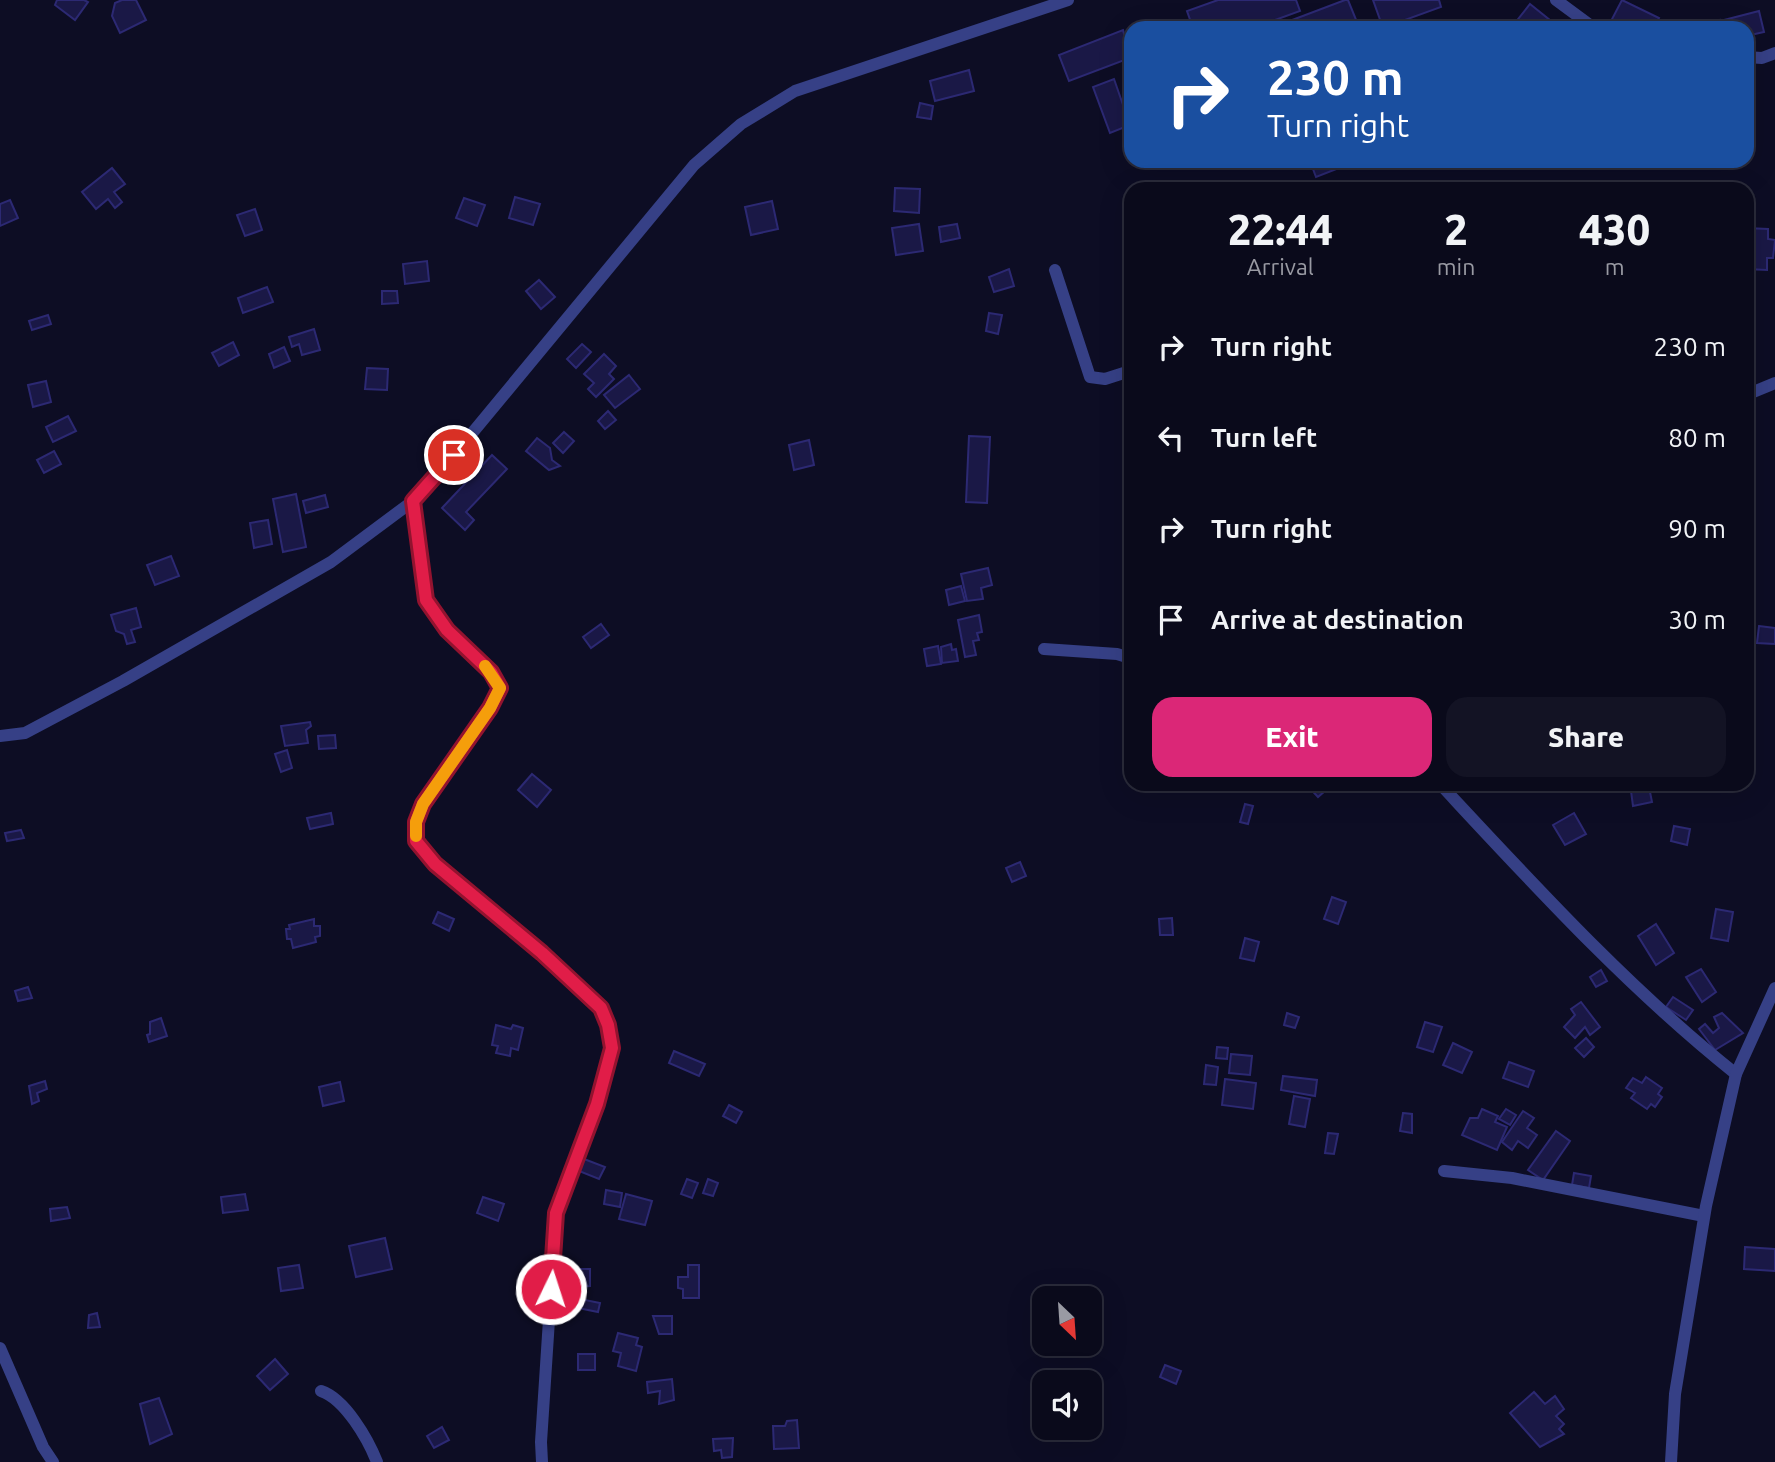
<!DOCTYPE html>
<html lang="en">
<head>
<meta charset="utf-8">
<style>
  body { margin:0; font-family:Ubuntu,sans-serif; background:#131324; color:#f1f3f6; height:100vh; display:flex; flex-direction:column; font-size:26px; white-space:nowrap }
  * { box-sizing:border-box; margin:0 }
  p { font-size:23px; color:#999aa3 }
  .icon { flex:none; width:38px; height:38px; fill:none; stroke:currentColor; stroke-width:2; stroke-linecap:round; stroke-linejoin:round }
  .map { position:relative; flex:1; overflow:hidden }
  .side { position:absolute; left:1124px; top:182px; width:630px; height:609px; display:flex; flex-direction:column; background:#0a0a1b; border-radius:21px; box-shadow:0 7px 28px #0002,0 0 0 2px #2a2b3a }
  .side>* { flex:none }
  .banner { position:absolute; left:1124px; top:21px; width:630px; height:147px; border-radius:21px; box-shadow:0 7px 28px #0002,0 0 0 2px #2a2b3a; background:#1a4fa0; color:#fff; overflow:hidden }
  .needle { width:46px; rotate:155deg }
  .buttons { position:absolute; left:1032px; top:1286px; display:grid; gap:14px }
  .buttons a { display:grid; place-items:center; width:70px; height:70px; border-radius:14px; background:#0a0a1b; box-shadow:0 7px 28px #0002,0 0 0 2px #2a2b3a; font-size:35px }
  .pin { position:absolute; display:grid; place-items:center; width:60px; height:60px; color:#fff; margin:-30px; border:4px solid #fff; border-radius:50%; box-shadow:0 2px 7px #0007 }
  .me { position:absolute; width:77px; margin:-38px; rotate:4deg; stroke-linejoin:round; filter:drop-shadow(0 0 5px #0008) }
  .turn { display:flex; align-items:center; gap:24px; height:147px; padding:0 28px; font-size:32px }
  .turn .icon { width:91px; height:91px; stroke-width:2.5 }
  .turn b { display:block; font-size:49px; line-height:60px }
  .eta { display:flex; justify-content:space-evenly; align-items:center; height:119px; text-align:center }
  .eta b { font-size:42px; font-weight:800; line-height:49px }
  .action { display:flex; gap:14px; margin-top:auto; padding:14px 28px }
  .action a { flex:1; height:80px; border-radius:21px; background:#db2777; color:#fff; font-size:28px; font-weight:800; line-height:80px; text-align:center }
  .action a+a { background:#131324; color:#f1f3f6 }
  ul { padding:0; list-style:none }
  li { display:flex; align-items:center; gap:21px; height:91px; padding:0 28px }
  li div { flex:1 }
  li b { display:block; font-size:26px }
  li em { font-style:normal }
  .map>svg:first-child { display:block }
  .building { fill:#1a1846; stroke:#2c2973; stroke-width:2 }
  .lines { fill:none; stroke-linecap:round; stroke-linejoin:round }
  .minor { stroke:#364086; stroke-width:12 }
  .route-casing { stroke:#92132f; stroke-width:18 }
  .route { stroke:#e11d48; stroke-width:12 }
  .slow { stroke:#f59e0b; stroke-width:12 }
</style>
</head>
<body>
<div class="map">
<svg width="1775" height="1462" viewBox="0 0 1775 1462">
  <rect width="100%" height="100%" fill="#0d0d24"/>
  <g class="building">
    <path d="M57,0H84L88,2L75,20L55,5Z"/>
    <path d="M122,0H136L146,20L120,33L112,16L115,3Z"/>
    <path d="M1218,0H1296L1300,11L1253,28H1193L1187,11Z"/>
    <path d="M1345,0H1348L1359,27L1271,28Z"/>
    <path d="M1373,0H1439L1441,7L1383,28Z"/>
    <path d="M1622,0L1659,18L1654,28H1624L1611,21Z"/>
    <path d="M1530,4L1551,21L1545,28H1511Z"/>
    <path d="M1759,11L1764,32L1746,36V28H1726L1724,20Z"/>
    <path d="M1720,20L1721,28H1683V25Z"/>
    <path d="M1123,30L1130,58L1069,81L1059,55Z"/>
    <path d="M969,70L974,91L935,101L930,81Z"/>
    <path d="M1114,79L1130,125L1110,133L1093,87Z"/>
    <path d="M920,103L933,106L931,119L917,117Z"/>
    <path d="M1310,161H1357L1316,177Z"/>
    <path d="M112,168L125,184L114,192L122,202L115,208L108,199L96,209L82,192Z"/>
    <path d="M895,188L920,189L919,213L894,211Z"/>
    <path d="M515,197L540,204L533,225L509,218Z"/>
    <path d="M464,198L485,205L477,226L456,218Z"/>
    <path d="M10,200L18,218L0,226V204Z"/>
    <path d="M772,201L778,229L751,235L745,207Z"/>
    <path d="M255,209L262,230L245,236L237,215Z"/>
    <path d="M919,224L923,251L896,255L892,228Z"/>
    <path d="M957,224L960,238L941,242L939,227Z"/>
    <path d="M1746,228L1768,229V239L1775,240L1773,258H1767V270L1746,269Z"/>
    <path d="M427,261L429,281L405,284L403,264Z"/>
    <path d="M1009,269L1014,286L994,292L989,277Z"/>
    <path d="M539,280L555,297L541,309L526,291Z"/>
    <path d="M267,287L273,302L243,313L238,298Z"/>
    <path d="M382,291H397L398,303L382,304Z"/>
    <path d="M989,313L1002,315L998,334L986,331Z"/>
    <path d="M48,315L51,324L32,330L29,321Z"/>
    <path d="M314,329L320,350L302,355L299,344L292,347L289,337Z"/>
    <path d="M233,342L239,355L219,366L212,353Z"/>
    <path d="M582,344L591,352L576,368L567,359Z"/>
    <path d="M284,347L290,361L274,368L269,354Z"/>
    <path d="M604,354L616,366L609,374L614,379L596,397L588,389L594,383L584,374Z"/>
    <path d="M367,368L388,369L387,390L365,389Z"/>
    <path d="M629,375L640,389L615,408L604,395Z"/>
    <path d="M46,381L51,402L33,407L28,385Z"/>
    <path d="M608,411L616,420L605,429L598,421Z"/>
    <path d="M68,416L76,431L53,442L46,427Z"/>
    <path d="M564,432L574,441L563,453L553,443Z"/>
    <path d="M969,436L990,437L987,503L966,502Z"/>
    <path d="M537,438L550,448L552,460L560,466L549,470L526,451Z"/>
    <path d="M809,440L814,465L794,470L789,445Z"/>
    <path d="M54,451L61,464L44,473L37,460Z"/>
    <path d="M492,455L507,469L466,512L474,520L465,530L442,508Z"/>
    <path d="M296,494L306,547L283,552L273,499Z"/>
    <path d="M325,495L328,507L306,513L303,501Z"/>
    <path d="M268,520L272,544L254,548L250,523Z"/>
    <path d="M171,556L179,576L155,585L147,565Z"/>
    <path d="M988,568L992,585L981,588L983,599L967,601L961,574Z"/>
    <path d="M961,586L965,601L949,605L946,590Z"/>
    <path d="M136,608L141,627L131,630L135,642L127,644L124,634L116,631L111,615Z"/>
    <path d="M979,615L982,632L977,633L979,640L973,641L976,655L965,657L958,620Z"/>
    <path d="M601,624L609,635L591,648L583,637Z"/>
    <path d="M1759,626L1775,628V644L1757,643Z"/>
    <path d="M951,644L952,650L956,649L958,661L942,663L941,647Z"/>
    <path d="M938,646L941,664L927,666L924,649Z"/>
    <path d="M310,722L311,726L306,730L308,743L285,746L281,726Z"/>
    <path d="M335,735L336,748L319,749L318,736Z"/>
    <path d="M287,750L292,768L281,772L275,754Z"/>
    <path d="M532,774L551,790L537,807L518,790Z"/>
    <path d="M1306,784H1333L1318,797Z"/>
    <path d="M1649,787L1652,802L1633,806L1631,791Z"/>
    <path d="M1245,804L1253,806L1248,824L1240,822Z"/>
    <path d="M331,813L333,824L310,829L307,818Z"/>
    <path d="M1574,813L1586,834L1565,845L1553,825Z"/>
    <path d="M1674,826L1690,829L1687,845L1671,841Z"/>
    <path d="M21,830L24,838L7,841L5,833Z"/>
    <path d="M1020,862L1026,876L1012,882L1006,868Z"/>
    <path d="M1332,897L1346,902L1338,924L1324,919Z"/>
    <path d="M1716,909L1733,912L1728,941L1711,938Z"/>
    <path d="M438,912L454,919L449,931L433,923Z"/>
    <path d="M1172,918L1173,935H1160L1159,919Z"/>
    <path d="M314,919V926H320V936L315,937L316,942L293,948L291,939H287L286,929H290L289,925Z"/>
    <path d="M1656,924L1674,953L1656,965L1638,936Z"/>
    <path d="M1245,938L1259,942L1254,961L1240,958Z"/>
    <path d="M1701,969L1716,992L1702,1002L1686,977Z"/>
    <path d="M1601,970L1607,981L1596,987L1590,977Z"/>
    <path d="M28,987L32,998L18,1001L15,991Z"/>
    <path d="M1673,997L1693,1010L1686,1020L1666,1007Z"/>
    <path d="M1581,1002L1600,1027L1590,1035L1585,1027L1575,1038L1564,1027L1575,1015L1571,1009Z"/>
    <path d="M1287,1013L1299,1017L1295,1028L1284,1025Z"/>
    <path d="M1722,1013L1743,1033L1715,1050L1699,1029L1705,1024L1713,1033L1719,1028L1714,1017Z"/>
    <path d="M161,1018L167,1036L149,1042L147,1035L150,1034V1022Z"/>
    <path d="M1425,1022L1442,1027L1433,1052L1417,1047Z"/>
    <path d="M496,1025L511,1029L513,1025L523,1028L518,1050L511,1048L510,1056L496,1053L498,1046L492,1045Z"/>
    <path d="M1586,1038L1594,1047L1584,1057L1575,1048Z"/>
    <path d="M1453,1043L1472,1052L1462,1073L1443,1065Z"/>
    <path d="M1217,1047L1228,1048L1227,1059L1216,1058Z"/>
    <path d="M674,1051L705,1064L699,1076L669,1063Z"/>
    <path d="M1231,1054L1252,1056L1250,1075L1229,1073Z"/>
    <path d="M1509,1062L1534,1071L1528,1087L1503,1078Z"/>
    <path d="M1206,1065L1218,1067L1216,1085L1204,1084Z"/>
    <path d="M1283,1076L1317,1080L1315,1096L1281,1090Z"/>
    <path d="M1646,1077L1662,1088L1658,1094L1662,1097L1655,1107L1651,1104L1647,1109L1631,1098L1635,1093L1626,1088L1633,1078L1642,1083Z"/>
    <path d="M1225,1079L1256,1083L1253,1109L1222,1105Z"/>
    <path d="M45,1081L47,1089L37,1093L39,1101L32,1104L29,1086Z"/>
    <path d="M340,1082L344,1101L323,1106L319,1087Z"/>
    <path d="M1294,1096L1310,1099L1305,1127L1289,1124Z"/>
    <path d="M729,1105L742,1112L736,1123L723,1116Z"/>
    <path d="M1482,1109L1498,1116L1495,1122L1507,1127L1497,1150L1462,1135L1470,1118H1478Z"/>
    <path d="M1506,1109L1516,1115L1510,1125L1499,1119Z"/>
    <path d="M1523,1111L1534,1118L1527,1128L1537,1135L1528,1148L1518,1141L1512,1150L1502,1142Z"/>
    <path d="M1403,1113L1412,1114V1133L1400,1131Z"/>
    <path d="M1556,1131L1570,1141L1543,1180L1528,1170Z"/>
    <path d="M1328,1133L1338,1134L1334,1154L1325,1153Z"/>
    <path d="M584,1159L605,1167L599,1179L579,1171Z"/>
    <path d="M1574,1173L1591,1176L1589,1188L1572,1185Z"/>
    <path d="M687,1179L698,1183L692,1198L681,1194Z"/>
    <path d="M708,1179L718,1183L713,1196L703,1193Z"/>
    <path d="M606,1190L622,1193L620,1207L604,1204Z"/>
    <path d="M245,1194L248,1210L223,1213L221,1197Z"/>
    <path d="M626,1194L652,1201L645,1225L619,1219Z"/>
    <path d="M483,1197L504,1204L498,1221L477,1213Z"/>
    <path d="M67,1207L70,1218L51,1221L50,1209Z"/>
    <path d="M385,1238L392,1269L356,1277L349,1246Z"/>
    <path d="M1745,1247L1775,1249V1271L1744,1269Z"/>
    <path d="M299,1265L303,1288L281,1291L278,1268Z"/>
    <path d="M688,1265H699V1298H683V1289L678,1288V1277H688Z"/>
    <path d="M566,1269H590V1286L575,1287L573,1280L566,1277Z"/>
    <path d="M580,1299L600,1303L598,1312L578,1308Z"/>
    <path d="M97,1313L100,1327L88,1328L89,1315Z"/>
    <path d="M653,1316H672V1334H659Z"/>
    <path d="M618,1333L638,1338L636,1345L642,1347L636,1371L618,1366L621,1353L613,1351Z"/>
    <rect x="578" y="1354" width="17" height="16"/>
    <path d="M275,1359L288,1374L270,1390L257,1376Z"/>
    <path d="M1165,1365L1181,1371L1176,1384L1160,1377Z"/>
    <path d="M672,1379L674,1400L659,1404L660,1391L648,1393L647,1382Z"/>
    <path d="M1534,1392L1545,1404L1555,1396L1564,1409L1556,1416L1564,1424L1559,1429L1564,1434L1540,1447L1510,1413Z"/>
    <path d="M159,1398L172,1434L150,1444L140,1404Z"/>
    <path d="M797,1420L799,1448L774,1449L773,1426H785L787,1421Z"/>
    <path d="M442,1427L449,1440L434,1448L427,1436Z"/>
    <path d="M733,1438L732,1457L722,1458L721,1450L714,1451L713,1439Z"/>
  </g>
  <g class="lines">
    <g class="minor">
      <path d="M1556,0L1594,28"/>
      <path d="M1746,57L1762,58L1775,53"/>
      <path d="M1055,270L1090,377L1105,379L1130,371"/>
      <path d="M1746,395L1775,383"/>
      <path d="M413,501L426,600L447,630L491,672L500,688L490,708L423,805L416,822V841L434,864L542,953L601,1008L608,1025L612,1048L597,1104L556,1213L541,1442L542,1462"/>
      <path d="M1044,649L1117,654L1130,658"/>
      <path d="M0,736L25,733L123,681L331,562L413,501L454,455L694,165L741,124L795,91L1068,0"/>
      <path d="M1440,784C1534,885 1628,988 1736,1074"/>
      <path d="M1444,1171L1512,1178L1704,1216"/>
      <path d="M0,1348L43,1447L53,1462"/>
      <path d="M321,1391C345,1399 368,1439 377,1462"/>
      <path d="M1671,1462L1675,1394L1706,1206L1736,1074L1775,988"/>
    </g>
  </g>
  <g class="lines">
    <g class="route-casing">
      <path id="route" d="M454,455L413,501L426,600L447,630L491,672L500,688L490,708L423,804L416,822V841L435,864L542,953L601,1008L608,1025L612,1048L597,1104L556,1213L551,1289"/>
    </g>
    <use href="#route" class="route"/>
    <path class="slow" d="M416,836V822L423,804L490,708L500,688L485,666"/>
  </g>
</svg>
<div class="buttons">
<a><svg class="needle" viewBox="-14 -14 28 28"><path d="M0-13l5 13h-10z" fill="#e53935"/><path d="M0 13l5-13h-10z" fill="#999aa3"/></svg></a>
<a><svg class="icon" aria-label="sound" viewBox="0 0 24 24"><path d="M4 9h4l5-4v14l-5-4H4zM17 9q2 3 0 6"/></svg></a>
</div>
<div class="pin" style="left:454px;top:455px;background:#d93025"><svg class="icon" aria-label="arrive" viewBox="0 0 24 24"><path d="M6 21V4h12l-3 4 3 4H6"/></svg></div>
<svg class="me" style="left:551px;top:1289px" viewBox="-20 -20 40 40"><circle r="17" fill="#e11d48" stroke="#fff" stroke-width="3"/><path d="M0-11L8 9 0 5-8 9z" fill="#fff"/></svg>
<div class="banner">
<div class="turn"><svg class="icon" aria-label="right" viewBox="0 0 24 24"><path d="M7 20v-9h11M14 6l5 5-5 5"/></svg><div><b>230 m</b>Turn right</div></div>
</div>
<section class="side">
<div class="eta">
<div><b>22:44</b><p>Arrival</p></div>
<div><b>2</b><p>min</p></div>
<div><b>430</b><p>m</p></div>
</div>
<ul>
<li><svg class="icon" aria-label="right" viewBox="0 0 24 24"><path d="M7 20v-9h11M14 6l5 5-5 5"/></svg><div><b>Turn right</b></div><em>230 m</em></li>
<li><svg class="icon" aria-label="left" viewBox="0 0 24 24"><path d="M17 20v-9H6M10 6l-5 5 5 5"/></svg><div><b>Turn left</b></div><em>80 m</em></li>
<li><svg class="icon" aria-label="right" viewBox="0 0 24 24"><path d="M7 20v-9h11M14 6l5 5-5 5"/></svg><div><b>Turn right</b></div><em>90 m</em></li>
<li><svg class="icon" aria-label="arrive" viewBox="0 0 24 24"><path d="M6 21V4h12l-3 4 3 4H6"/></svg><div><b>Arrive at destination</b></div><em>30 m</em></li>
</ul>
<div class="action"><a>Exit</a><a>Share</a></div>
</section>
</div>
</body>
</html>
